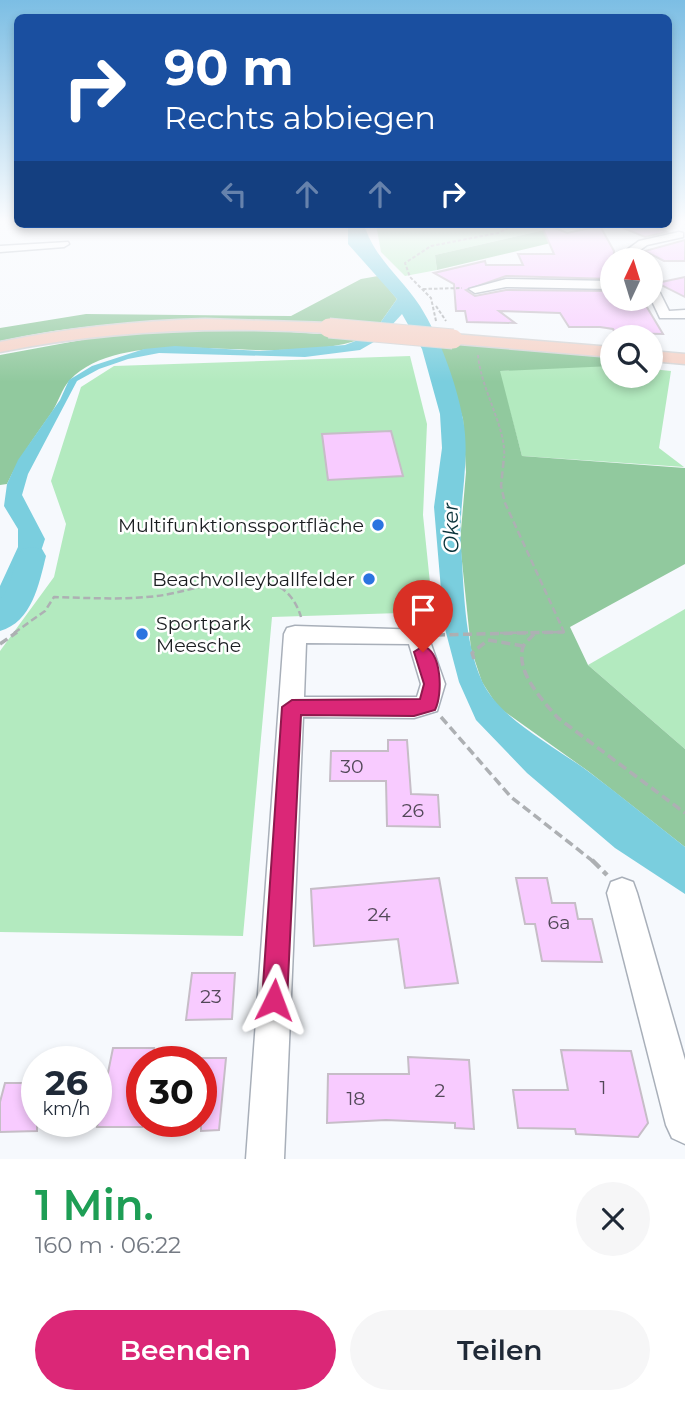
<!DOCTYPE html>
<html lang="de">
<head>
<meta charset="utf-8">
<style>
  body { margin:0; font-family:Montserrat,sans-serif; background:#f6f6f7; color:#1f2937; height:100vh; display:flex; flex-direction:column; font-size:26px; white-space:nowrap }
  * { box-sizing:border-box; margin:0 }
  p { font-size:23px; color:#747a83 }
  .icon { flex:none; width:38px; height:38px; fill:none; stroke:currentColor; stroke-width:2; stroke-linecap:round; stroke-linejoin:round }
  .map { position:relative; height:1159px; overflow:hidden }
  .sheet { display:flex; flex-direction:column; background:#fff; flex:1 }
  .sheet>* { flex:none }
  .hud { position:absolute; left:14px; top:14px; width:658px; height:214px; border-radius:10px; box-shadow:0 4px 10px #0003; background:#1a4fa0; color:#fff; overflow:hidden }
  .needle { width:46px; rotate:4deg }
  .tools { position:absolute; left:600px; top:248px; display:grid; gap:14px }
  .tools a { display:grid; place-items:center; width:63px; height:63px; border-radius:50%; background:#fff; box-shadow:0 4px 10px #0003; font-size:35px }
  .speed { position:absolute; left:21px; top:1046px; display:flex; gap:14px; font-size:35px; font-weight:700; text-align:center }
  .speed>* { display:grid; place-content:center; width:91px; height:91px; border-radius:50%; background:#fff; box-shadow:0 4px 10px #0003; line-height:1 }
  .speed small { font-size:18px; font-weight:400 }
  .speed .limit { border:10px solid #d22; background:#fff; color:#111 }
  .pin { position:absolute; display:grid; place-items:center; width:60px; height:60px; color:#fff; margin:-72px -30px; border-radius:50% 50% 50% 0; rotate:-45deg; box-shadow:0 0 7px #0007 }
  .pin .icon { rotate:45deg }
  .me { position:absolute; width:77px; margin:-38px; rotate:3deg; stroke-linejoin:round; filter:drop-shadow(0 0 5px #0008) }
  .turn { display:flex; align-items:center; gap:24px; height:147px; padding:0 35px; font-size:32px }
  .turn .icon { width:91px; height:91px; stroke-width:2.5 }
  .turn b { display:block; font-size:49px; line-height:60px }
  .lanes { display:flex; align-items:center; height:66px; padding:0 35px; background:#0003; justify-content:center; gap:35px; direction:ltr }
  .lanes .off { opacity:.35 }
  .round { display:grid; place-items:center; flex:none; width:74px; height:74px; border-radius:37px; background:#f6f6f7 }
  .overview { display:flex; align-items:center; justify-content:space-between; height:119px; padding:0 35px }
  h1 { font-size:42px; font-weight:600; line-height:52px; color:#1e9e55 }
  .button { display:flex; gap:14px; margin-top:auto; padding:14px 35px }
  .button a { flex:1; height:80px; border-radius:42px; background:#db2777; color:#fff; font-size:28px; font-weight:600; line-height:80px; text-align:center }
  .button a+a { background:#f6f6f7; color:#1f2937 }
  .map>svg:first-child { display:block }
  .green { fill:#b3eabf }
  .forest { fill:#91c99e }
  .water { fill:#7acede }
  .lines { fill:none; stroke-linecap:round; stroke-linejoin:round }
  .river { fill:#7acede; fill-rule:evenodd }
  .building { fill:#f8cbff; stroke:#c6bdc7; stroke-width:2 }
  .minor-casing { stroke:#a8afb9; stroke-width:3 }
  .major-casing { stroke:#d6d6d7; stroke-width:3 }
  .path-far3 { stroke:#adb0b3; stroke-width:2; stroke-dasharray:3.5 2; stroke-linecap:butt }
  .path-far2 { stroke:#adb0b3; stroke-width:2.5; stroke-dasharray:7 3.5; stroke-linecap:butt }
  .path-far1 { stroke:#adb0b3; stroke-width:3.5; stroke-dasharray:9 4.5; stroke-linecap:butt }
  .path { stroke:#adb0b3; stroke-width:4.5; stroke-dasharray:11 5; stroke-linecap:butt }
  .minor { fill:#fff; fill-rule:evenodd }
  .major { fill:#f5d3c8; fill-rule:evenodd }
  .major-bridge-casing { stroke:#d6d6d7; stroke-width:21; stroke-linecap:butt }
  .major-bridge { stroke:#f5d3c8; stroke-width:19 }
  .route { fill:#db2777; stroke:#8e194d; stroke-width:2 }
  .poi-dot { fill:#2b74e0; stroke:#fff; stroke-width:2.5 }
  .labels { text-anchor:middle; stroke-width:5; stroke-linejoin:round; paint-order:stroke }
  .poi-label { font-size:19px; fill:#1a1d20; stroke:#fff; text-anchor:end }
  .near-number-label { font-size:19px; fill:#524858 }
  .water-label { font-size:21px; font-style:italic; fill:#0a343b; stroke:#fff }
</style>
</head>
<body>
<div class="map">
<svg width="685" height="1159" viewBox="0 0 685 1159">
  <rect width="100%" height="100%" fill="#f6f9fd"/>
  <g class="green">
    <path d="M376,224H539L544,230L435,255L437,270L405,276L381,252Z"/>
    <path d="M410,356L427,424L423,515L433,612L272,617L243,936L0,932V651L54,577L66,524L51,481L81,387L114,366Z"/>
    <path d="M597,364L612,366V376H651V369L671,371L659,448L684,467L522,456L499,371Z"/>
    <path d="M685,609V749L588,665Z"/>
  </g>
  <g class="forest">
    <path d="M544,230L555,242L437,270L435,255Z"/>
    <path d="M378,276L397,299L378,326C251,317 125,314 0,341V328L86,314L291,316L361,279Z"/>
    <path d="M160,330H261L366,337C337,349 308,349 277,350C219,352 115,333 70,380C62,388 58,403 52,412C35,436 19,458 7,484L0,485V355L103,336Z"/>
    <path d="M438,343L612,356V366L500,371L522,456L685,468V564L570,627L588,665L685,749V847L588,771L498,707L482,682L471,649L460,542L466,472L463,419Z"/>
  </g>
  <path class="water" d="M348,224H364C374,258 401,277 420,306C440,338 456,382 463,419C471,462 458,503 461,545C464,589 464,641 482,681C499,719 556,747 589,772C621,796 653,822 685,847V894L615,848L527,773L476,720L459,682L444,625L434,507L442,448L440,414L422,349L402,314L379,339L360,350L305,357L159,353L128,359L99,369L77,381L28,474L22,495L45,539L30,584L0,625V586L18,547V529L4,506L7,484L18,460L60,400L69,380L92,366L144,349L175,346L260,351L345,345L366,337L378,326L397,299L348,244Z"/>
  <g class="lines">
    <path class="river" d="M32,547L42,549L46,556C39,584 32,622 0,631V600C13,586 12,565 22,549Z"/>
  </g>
  <g class="building">
    <path d="M614,224H647L667,232L645,237Z"/>
    <path d="M600,226L614,251L612,279L506,276L466,290L475,296L506,290L612,291V299H642L663,334L615,333L613,329L600,327H569L560,313L499,311L515,323L467,322L465,311H456L454,284L434,273L485,261L486,265H523L518,254H554L543,229L553,227L567,233Z"/>
    <path d="M685,240V261H664L645,251Z"/>
    <path d="M685,277V297L657,283Z"/>
    <path d="M391,431L403,476L328,480L322,434Z"/>
    <path d="M388,740H407L411,794L438,795L440,827L387,826L386,781H330L331,751H388Z"/>
    <path d="M439,878L458,983L405,988L398,939L314,946L311,889Z"/>
    <path d="M516,878H547L552,903H575L578,919H592L602,962L542,961L535,924H525Z"/>
    <path d="M192,973H235L232,1019L186,1020Z"/>
    <path d="M113,1048H154L151,1062H142V1127H97Z"/>
    <path d="M561,1050L631,1051L648,1123L638,1137L576,1134L575,1129L518,1128L513,1090H568Z"/>
    <path d="M408,1057L469,1060L474,1129L455,1128V1123L386,1120L327,1123L328,1074H409Z"/>
    <path d="M201,1058H226L219,1130L201,1131Z"/>
    <path d="M5,1083H37V1131L0,1132V1102Z"/>
  </g>
  <g class="lines">
    <g class="minor-casing">
      <g id="minor">
        <path d="M679,232L683,233V237L647,245L636,253L638,261H626L624,252L639,241Z"/>
        <path d="M68,242L69,244L64,247L0,252V246Z"/>
        <path d="M506,279L612,281V289L506,287L475,293L469,289Z"/>
        <path d="M651,291H659L669,311L685,310V318H660L651,299Z"/>
        <path d="M295,626L426,630L445,684L437,711L414,718L303,717L284,1159H246L284,634L287,628ZM306,643L409,644L421,684L417,697H304Z"/>
        <path d="M622,878L633,882L637,893L685,1060V1144L672,1138L666,1125L607,893L611,882Z"/>
      </g>
    </g>
    <g class="major-casing">
      <g id="major">
        <path d="M205,319L329,323L337,328L329,333C218,326 109,330 0,352V342C68,328 136,321 205,319Z"/>
        <path d="M453,334L612,347V357L447,343L444,339L447,335Z"/>
        <path d="M651,351L685,354V364L651,361Z"/>
      </g>
    </g>
    <g class="path-far3">
      <path d="M423,289L462,288"/>
      <path d="M436,306L446,321"/>
      <path d="M436,321L431,298L410,277L405,263L431,246L498,233L516,224"/>
      <path d="M478,355C481,390 507,429 504,458"/>
    </g>
    <g class="path-far2">
      <path d="M14,633L45,611L54,597C88,598 123,600 157,596C202,591 281,551 301,617"/>
      <path d="M500,633L564,632L505,503L501,486L504,457"/>
    </g>
    <g class="path-far1">
      <path d="M534,634C531,638 524,643 523,647C515,672 544,702 558,718L685,813"/>
      <path d="M436,635L564,632"/>
      <path d="M0,644L17,632"/>
      <path d="M474,659L472,653L488,640L523,646"/>
      <path d="M441,717L511,797L594,862"/>
    </g>
    <path class="path" d="M592,860L607,875"/>
    <use href="#minor" class="minor"/>
    <use href="#major" class="major"/>
    <g class="major-bridge-casing">
      <path id="major-bridge" d="M329,328L453,339"/>
    </g>
    <use href="#major-bridge" class="major-bridge"/>
  </g>
  <linearGradient id="sky" x2="0" y2="1"><stop stop-color="#7cbee4"/><stop offset="0.58" stop-color="#fbfcfe"/><stop offset="1" stop-color="#fbfcfe" stop-opacity="0"/></linearGradient>
  <rect width="685" height="382" fill="url(#sky)"/>
  <path class="route" d="M423,646C442,652 443,694 435,710L414,716L301,715L287,1000L283,1009L274,1012L265,1009L262,1000L282,707L292,700L420,699L424,684L414,652Z"/>
  <g class="poi-dot">
    <circle cx="378" cy="525" r="7"/>
    <circle cx="369" cy="579" r="7"/>
    <circle cx="142" cy="634" r="7"/>
  </g>
  <g class="labels">
    <g class="poi-label">
      <text x="364" y="532">Multifunktionssportfläche</text>
      <text x="355" y="586">Beachvolleyballfelder</text>
      <text x="156" y="630" text-anchor="start">Sportpark<tspan x="156" dy="22">Meesche</tspan></text>
    </g>
    <g class="near-number-label">
      <text x="352" y="773">30</text>
      <text x="413" y="817">26</text>
      <text x="379" y="921">24</text>
      <text x="559" y="929">6a</text>
      <text x="211" y="1003">23</text>
      <text x="603" y="1094">1</text>
      <text x="440" y="1097">2</text>
      <text x="356" y="1105">18</text>
    </g>
    <g class="water-label">
      <text transform="translate(451 528) rotate(-91)" y="7">Oker</text>
    </g>
  </g>
</svg>
<div class="tools">
<a><svg class="needle" viewBox="-14 -14 28 28"><path d="M0-13l5 13h-10z" fill="#e53935"/><path d="M0 13l5-13h-10z" fill="#747a83"/></svg></a>
<a><svg class="icon" aria-label="search" viewBox="0 0 24 24"><circle cx="10" cy="10" r="6"/><path d="M15 15l6 6"/></svg></a>
</div>
<div class="speed"><div>26<small>km/h</small></div><div class="limit">30</div></div>
<div class="pin" style="left:423px;top:652px;background:#d93025"><svg class="icon" aria-label="arrive" viewBox="0 0 24 24"><path d="M6 21V4h12l-3 4 3 4H6"/></svg></div>
<svg class="me" style="left:274px;top:1000px" viewBox="-20 -20 40 40"><path d="M0-17L14 15 0 8-14 15z" fill="#db2777" stroke="#fff" stroke-width="4"/></svg>
<div class="hud">
<div class="turn"><svg class="icon" aria-label="right" viewBox="0 0 24 24"><path d="M7 20v-9h11M14 6l5 5-5 5"/></svg><div><b>90 m</b>Rechts abbiegen</div></div>
<div class="lanes"><svg class="icon off" aria-label="left" viewBox="0 0 24 24"><path d="M17 20v-9H6M10 6l-5 5 5 5"/></svg><svg class="icon off" aria-label="ahead" viewBox="0 0 24 24"><path d="M12 20V5M6 11l6-6 6 6"/></svg><svg class="icon off" aria-label="ahead" viewBox="0 0 24 24"><path d="M12 20V5M6 11l6-6 6 6"/></svg><svg class="icon" aria-label="right" viewBox="0 0 24 24"><path d="M7 20v-9h11M14 6l5 5-5 5"/></svg></div>
</div>
</div>
<section class="sheet">
<div class="overview"><div><h1>1 Min.</h1><p>160 m · 06:22</p></div><a class="round"><svg class="icon" aria-label="close" viewBox="0 0 24 24"><path d="M6 6l12 12M18 6L6 18"/></svg></a></div>
<div class="button"><a>Beenden</a><a>Teilen</a></div>
</section>
</body>
</html>
